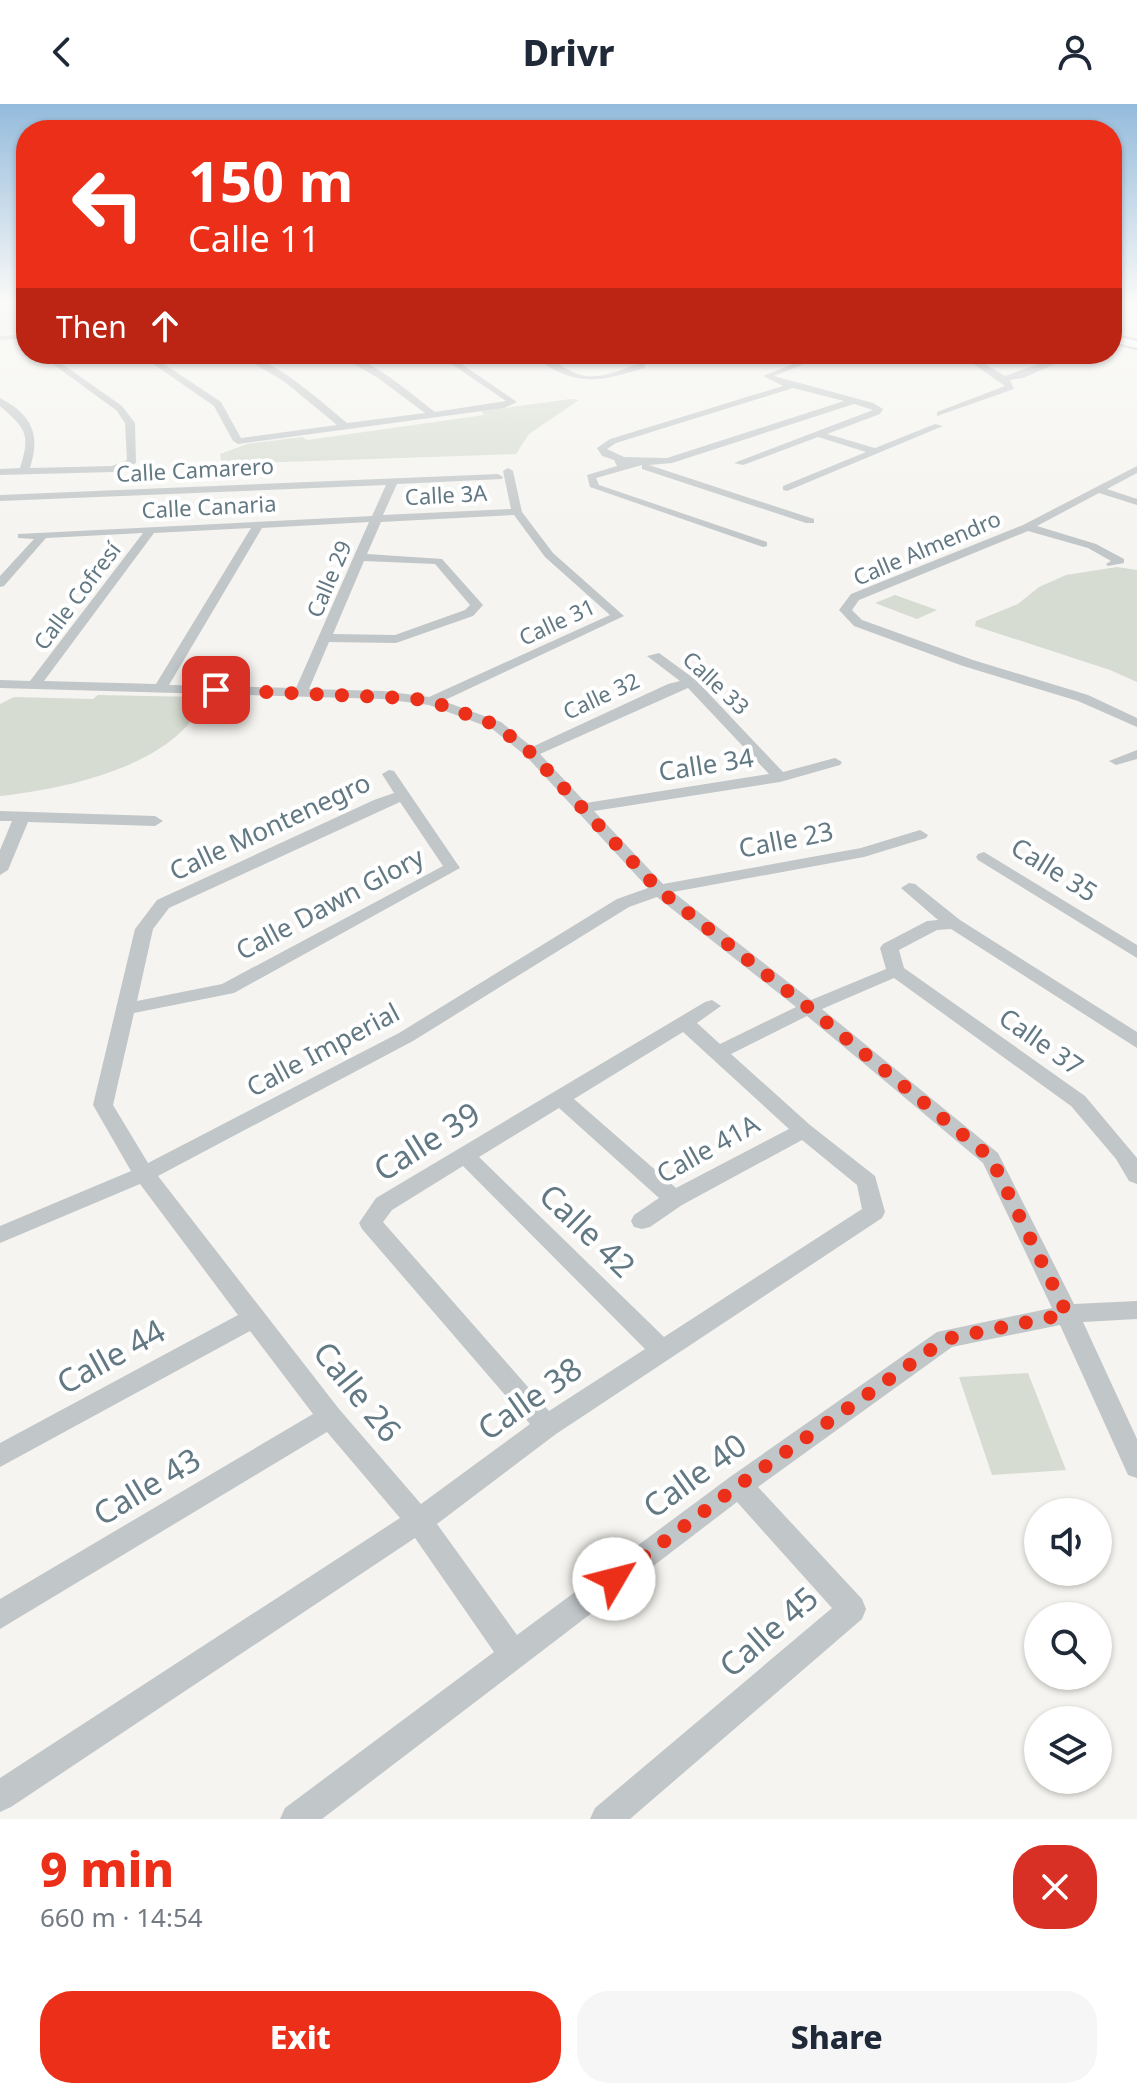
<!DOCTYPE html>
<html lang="en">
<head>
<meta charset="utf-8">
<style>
  body { margin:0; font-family:"Noto Sans",sans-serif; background:#f6f6f7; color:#1f2937; height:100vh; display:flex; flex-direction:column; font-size:30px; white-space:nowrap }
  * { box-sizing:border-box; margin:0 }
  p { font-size:26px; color:#747a83 }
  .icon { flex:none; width:44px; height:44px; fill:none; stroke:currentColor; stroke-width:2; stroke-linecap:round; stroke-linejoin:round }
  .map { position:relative; height:1715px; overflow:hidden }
  .drawer { display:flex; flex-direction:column; background:#fff; flex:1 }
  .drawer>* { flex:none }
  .guide { position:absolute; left:16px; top:16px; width:1106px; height:244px; border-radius:32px; box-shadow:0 2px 6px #0004; background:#ec2f19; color:#fff; overflow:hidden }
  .controls { position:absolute; left:1024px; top:1394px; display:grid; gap:16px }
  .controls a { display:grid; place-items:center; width:88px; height:88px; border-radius:50%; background:#fff; box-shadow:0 2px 6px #0004; font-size:40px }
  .pin { position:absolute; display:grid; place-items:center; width:68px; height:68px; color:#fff; margin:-34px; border-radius:16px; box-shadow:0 4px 12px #0006 }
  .me { position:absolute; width:88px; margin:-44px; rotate:53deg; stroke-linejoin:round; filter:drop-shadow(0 0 6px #0008) }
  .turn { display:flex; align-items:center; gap:28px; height:168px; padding:0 40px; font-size:36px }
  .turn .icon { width:104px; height:104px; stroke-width:2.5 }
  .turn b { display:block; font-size:56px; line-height:68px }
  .then { display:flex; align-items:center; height:76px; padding:0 40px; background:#0003; gap:16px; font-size:30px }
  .round { display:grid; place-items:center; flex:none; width:84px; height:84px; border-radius:32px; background:#f6f6f7 }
  .head { display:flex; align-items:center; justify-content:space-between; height:136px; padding:0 40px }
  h1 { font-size:48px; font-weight:800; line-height:60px; color:#ec2f19 }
  .button { display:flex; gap:16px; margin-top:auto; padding:16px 40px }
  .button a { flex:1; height:92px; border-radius:32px; background:#ec2f19; color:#fff; font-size:32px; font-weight:800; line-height:92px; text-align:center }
  .button a+a { background:#f6f6f7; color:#1f2937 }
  header { display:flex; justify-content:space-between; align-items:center; height:104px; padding:0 40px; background:#fff; font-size:36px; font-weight:800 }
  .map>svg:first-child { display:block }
  .built { fill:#e5e6e4 }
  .green { fill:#d6dcd1 }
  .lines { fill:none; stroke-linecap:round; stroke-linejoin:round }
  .secondary-casing { stroke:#b3babd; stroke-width:4 }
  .street { fill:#c1c6c8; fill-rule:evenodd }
  .secondary { fill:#fff; fill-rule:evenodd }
  .route { stroke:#ec2f19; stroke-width:14; stroke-dasharray:0 25.2 }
  .labels { text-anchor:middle; stroke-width:8; stroke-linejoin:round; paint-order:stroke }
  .far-street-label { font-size:22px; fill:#627883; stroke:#fff }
  .street-label { font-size:26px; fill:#627883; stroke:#fff }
  .near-street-label { font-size:32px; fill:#627883; stroke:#fff }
</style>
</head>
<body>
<header><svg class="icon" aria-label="back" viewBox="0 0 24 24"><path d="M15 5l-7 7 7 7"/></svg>Drivr<svg class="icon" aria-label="person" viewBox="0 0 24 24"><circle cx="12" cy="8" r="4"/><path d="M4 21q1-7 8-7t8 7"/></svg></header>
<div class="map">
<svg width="1137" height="1715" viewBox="0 0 1137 1715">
  <rect width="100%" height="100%" fill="#f5f4f0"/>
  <path class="built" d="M0,199H26V227L0,230Z"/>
  <g class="green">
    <path d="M571,295L579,296L529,330L516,350L222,360L220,350L247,340L302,333L307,336L484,311L481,307Z"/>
    <path d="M1117,463L1137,466V578L1110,566L975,522L976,517L1018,500L1039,483L1066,471Z"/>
    <path d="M895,491L937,506L917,515L875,499Z"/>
    <path d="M98,591L198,593L200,604C166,664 63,685 0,692V600L14,593L93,595Z"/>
    <path d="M1028,1269L1066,1366L992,1371L959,1273Z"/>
  </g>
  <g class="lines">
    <g class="secondary-casing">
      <path id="secondary" d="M1112,231L1137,237V244L1112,238Z"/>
    </g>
    <g class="street">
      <path d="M26,230V234L0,236V232Z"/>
      <path d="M39,250H48L122,302L135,319L136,359L114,368L0,371V365L20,364C31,330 26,325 0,302V294C32,311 41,330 30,364L112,362L127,356L125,319L116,306Z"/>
      <path d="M139,250H149L221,298L241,334L337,321L285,278L238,250C269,250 323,299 347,319L425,309L378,274L337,250C367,250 411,290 435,308L506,297L437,250H447L517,298L504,304L238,340L233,337L214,302Z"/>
      <path d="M531,250C551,250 565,269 586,272C603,274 621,266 637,260L622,250H632L646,259L644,264C597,279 572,283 531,250Z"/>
      <path d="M818,250H881L877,252L830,250L774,272L873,299L883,305L880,310L827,330L875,344L935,320L943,322L787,387L783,386V382L866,348L818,333L743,361L734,359L873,306L854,300L672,359L649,361L814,415V419H806L642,365V361L596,374L599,381L767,438V442L763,443L590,383L587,371L617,362L614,356L602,352L597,344L610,335L783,282L763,272ZM793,284L844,297L667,354L624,353L607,345L616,339Z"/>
      <path d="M959,250H969L1005,272L1067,250H1078L1023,274L1010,276L1014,285L937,312V308L1005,282Z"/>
      <path d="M1137,362V369L1107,385L1137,395V401L1099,389L1037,422L1096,440L1124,455V459L1108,462L1106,460L1111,457L1088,444L1028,427L859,496L852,506L862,516L973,556L1088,591L1137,614V623L1078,597L963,562L854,522L839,506L851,490L1023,421Z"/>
      <path d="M508,364L513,367L522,408L553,449L624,512L443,597L501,618L532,643L668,580L680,577L647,552L659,549L696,576L783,668L835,654L842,658L840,661L780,678L594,707L663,780L861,744L920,726L928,731L926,734L864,753L673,788L811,896L886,865L880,844L883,840L927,817L938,816L901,784L909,779L915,780L960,816L1137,928V944L951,825L937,826L899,846L904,864L1085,992L1137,1054V1080L1129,1077L1116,1055L1071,1002L894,874L822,905L998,1049L1074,1200L1137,1197V1215L1083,1218L1137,1335V1374L1128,1371L1060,1221L952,1243L758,1383L862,1495L866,1505L862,1515L630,1715H590L595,1704L832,1504L737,1398L322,1715H280L285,1704L494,1548L415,1434L11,1703L0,1708V1674L400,1414L327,1328L0,1525V1495L313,1310L250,1227L0,1363V1339L238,1211L140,1080L0,1139V1122L131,1067L93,1001L135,825L157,796L374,696L394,689L382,670L389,666L394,667L460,764L234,889L134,909L113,1001L148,1059L399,929L617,795L648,784L526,652L491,624L429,601L383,595L0,584V576L30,577L143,429L46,434L4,482L0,483V472L34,435L18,434V430L372,412L386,381L0,397V391L498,370L503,373L502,375L397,380L383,411L511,405L503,367ZM514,411L545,453L610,511L429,593L383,587L309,585L329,538L396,539L473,512L483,501L442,455L367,450L381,418ZM369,418L296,584L169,581L262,424ZM251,424L156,580L44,577L154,429ZM364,457L435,460L470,501L465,506L395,531L333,530ZM688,584L769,670L586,699L540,650ZM400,698L443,762L222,880L137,897L153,825L169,804ZM657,793L796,903L720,940L697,919L721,902L712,896L705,898L376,1094L359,1119L362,1125L530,1320L421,1400L339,1305L158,1072L413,937L629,803ZM807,912L983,1059L1052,1204L937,1228L730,1373L517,1531L437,1420L556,1330L882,1114L885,1108L875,1072L810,1021L731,950ZM683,928L789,1025L676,1084L574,995ZM559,1004L659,1094L634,1111L631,1117L634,1123L642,1125L650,1123L682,1101L802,1036L857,1081L862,1105L664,1233L479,1053ZM463,1062L645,1245L549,1307L383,1118L392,1106Z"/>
      <path d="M1137,646V655L1116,661L1109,657Z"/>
      <path d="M0,707L155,712L163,717L155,722L28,718L8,766L0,771V746L12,717H0Z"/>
      <path d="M984,748L1137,841V854L978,756L976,753L978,750Z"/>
    </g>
    <use href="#secondary" class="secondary"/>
  </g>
  <linearGradient id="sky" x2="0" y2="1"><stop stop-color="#94bbdc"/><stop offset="0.45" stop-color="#fafaf8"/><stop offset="1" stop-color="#fafaf8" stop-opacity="0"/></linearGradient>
  <rect width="1137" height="439" fill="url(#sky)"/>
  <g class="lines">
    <path class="route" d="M216,586L407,594L431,597L496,621L531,649L659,786L809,904L991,1054L1067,1210L946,1235L739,1381L614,1475"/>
  </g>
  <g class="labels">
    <g class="far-street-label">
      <text transform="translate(195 366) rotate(-3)" y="8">Calle Camarero</text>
      <text transform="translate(446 391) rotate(-3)" y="8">Calle 3A</text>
      <text transform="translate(209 403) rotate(-3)" y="8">Calle Canaria</text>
      <text transform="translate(927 444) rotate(-23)" y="8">Calle Almendro</text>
      <text transform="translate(329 475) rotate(-67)" y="8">Calle 29</text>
      <text transform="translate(77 492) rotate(-53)" y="8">Calle Cofresí</text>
      <text transform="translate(557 518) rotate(-25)" y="8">Calle 31</text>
      <text transform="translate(716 579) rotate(43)" y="8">Calle 33</text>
      <text transform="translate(601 592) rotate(-25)" y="8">Calle 32</text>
    </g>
    <g class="street-label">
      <text transform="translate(706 661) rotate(-9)" y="9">Calle 34</text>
      <text transform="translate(270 723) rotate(-25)" y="9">Calle Montenegro</text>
      <text transform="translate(786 736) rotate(-11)" y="9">Calle 23</text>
      <text transform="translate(1054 766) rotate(32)" y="9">Calle 35</text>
      <text transform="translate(330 800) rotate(-28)" y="9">Calle Dawn Glory</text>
      <text transform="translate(1041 938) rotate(35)" y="9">Calle 37</text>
      <text transform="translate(323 946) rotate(-28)" y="9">Calle Imperial</text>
      <text transform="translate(708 1045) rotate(-29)" y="9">Calle 41A</text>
    </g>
    <g class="near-street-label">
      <text transform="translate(427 1038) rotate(-32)" y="11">Calle 39</text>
      <text transform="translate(587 1127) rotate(44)" y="11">Calle 42</text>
      <text transform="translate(111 1253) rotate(-29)" y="11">Calle 44</text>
      <text transform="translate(357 1288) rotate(51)" y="11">Calle 26</text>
      <text transform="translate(530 1295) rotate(-35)" y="11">Calle 38</text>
      <text transform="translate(695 1372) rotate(-36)" y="11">Calle 40</text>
      <text transform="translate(147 1383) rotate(-31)" y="11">Calle 43</text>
      <text transform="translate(769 1528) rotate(-41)" y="11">Calle 45</text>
    </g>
  </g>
</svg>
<div class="controls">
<a><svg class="icon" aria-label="sound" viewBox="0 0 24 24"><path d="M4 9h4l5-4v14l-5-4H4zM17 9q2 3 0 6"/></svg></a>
<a><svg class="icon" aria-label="search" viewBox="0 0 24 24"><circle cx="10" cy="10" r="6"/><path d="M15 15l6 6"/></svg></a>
<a><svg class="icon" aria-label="layers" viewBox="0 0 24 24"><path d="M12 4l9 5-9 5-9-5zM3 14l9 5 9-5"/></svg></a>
</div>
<div class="pin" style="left:216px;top:586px;background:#d93025"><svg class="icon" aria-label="arrive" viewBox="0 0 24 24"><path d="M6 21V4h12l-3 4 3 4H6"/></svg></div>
<svg class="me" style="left:614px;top:1475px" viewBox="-20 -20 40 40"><circle r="19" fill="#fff"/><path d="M0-13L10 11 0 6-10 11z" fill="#ec2f19"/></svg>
<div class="guide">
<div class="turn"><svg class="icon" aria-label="left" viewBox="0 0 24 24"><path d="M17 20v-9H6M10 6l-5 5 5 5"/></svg><div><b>150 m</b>Calle 11</div></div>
<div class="then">Then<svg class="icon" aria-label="ahead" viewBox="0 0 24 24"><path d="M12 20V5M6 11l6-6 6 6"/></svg></div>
</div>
</div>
<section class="drawer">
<div class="head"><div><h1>9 min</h1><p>660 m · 14:54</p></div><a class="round" style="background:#d93025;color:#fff"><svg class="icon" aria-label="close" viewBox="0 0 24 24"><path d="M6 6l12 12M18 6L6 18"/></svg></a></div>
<div class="button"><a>Exit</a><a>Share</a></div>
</section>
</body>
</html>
